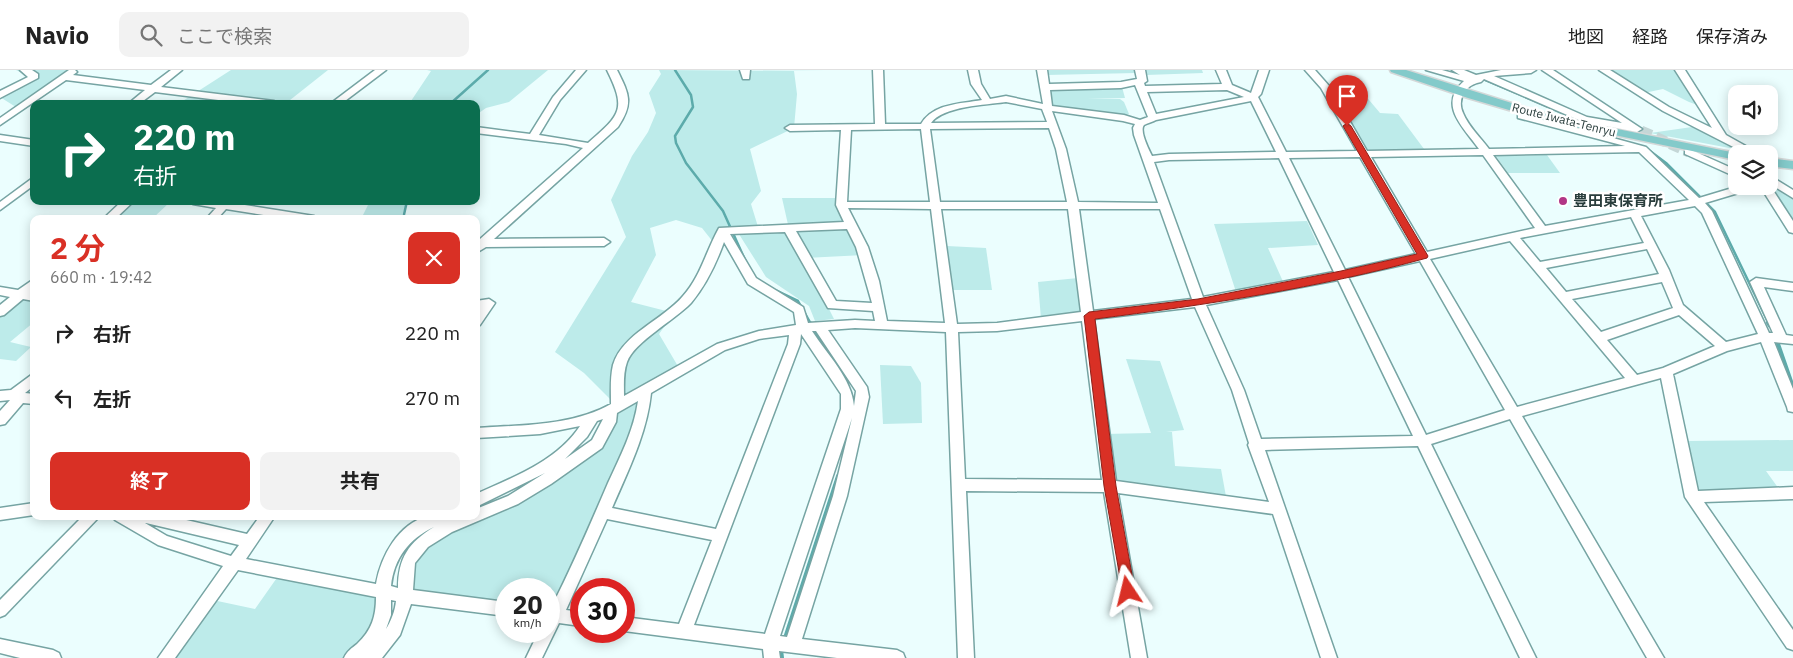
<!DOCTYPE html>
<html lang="ja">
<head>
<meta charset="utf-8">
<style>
  body { margin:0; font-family:"IBM Plex Sans","Noto Sans JP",sans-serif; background:#f2f2f2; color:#222; height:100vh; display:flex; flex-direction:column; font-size:19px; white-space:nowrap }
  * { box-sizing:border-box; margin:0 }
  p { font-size:16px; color:#767676 }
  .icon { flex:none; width:28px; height:28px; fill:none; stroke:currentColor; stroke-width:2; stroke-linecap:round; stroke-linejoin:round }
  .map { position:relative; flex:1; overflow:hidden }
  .sheet { position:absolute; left:30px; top:145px; width:450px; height:305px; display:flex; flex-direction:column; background:#fff; border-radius:10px; box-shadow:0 2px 12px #0003 }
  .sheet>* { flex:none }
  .guide { position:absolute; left:30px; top:30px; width:450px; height:105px; border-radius:10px; box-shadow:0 2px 12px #0003; background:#0b6e4f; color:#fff; overflow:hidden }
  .fabs { position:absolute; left:1728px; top:15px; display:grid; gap:10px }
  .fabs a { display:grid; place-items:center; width:50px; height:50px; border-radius:10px; background:#fff; box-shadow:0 2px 12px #0003; font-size:25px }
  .speed { position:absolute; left:495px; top:508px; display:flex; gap:10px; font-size:25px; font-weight:700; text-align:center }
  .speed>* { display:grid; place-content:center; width:65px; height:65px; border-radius:50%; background:#fff; box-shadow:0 2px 12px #0003; line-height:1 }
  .speed small { font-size:12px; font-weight:400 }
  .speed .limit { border:8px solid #d22; background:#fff; color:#111 }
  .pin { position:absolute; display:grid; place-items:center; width:42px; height:42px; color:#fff; margin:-51px -21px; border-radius:50% 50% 50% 0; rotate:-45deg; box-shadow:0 0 5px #0007 }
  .pin .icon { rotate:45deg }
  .me { position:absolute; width:55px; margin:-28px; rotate:350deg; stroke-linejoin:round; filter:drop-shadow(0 0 4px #0008) }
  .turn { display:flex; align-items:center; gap:18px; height:105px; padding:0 20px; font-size:22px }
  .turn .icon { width:65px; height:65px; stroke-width:2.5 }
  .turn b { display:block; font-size:35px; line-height:42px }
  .round { display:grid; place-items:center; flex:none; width:52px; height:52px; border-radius:10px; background:#f2f2f2 }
  .head { display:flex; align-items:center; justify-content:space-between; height:85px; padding:0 20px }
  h1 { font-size:30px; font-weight:700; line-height:38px; color:#d93025 }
  .cta { display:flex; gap:10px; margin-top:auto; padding:10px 20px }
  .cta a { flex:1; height:58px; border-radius:10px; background:#d93025; color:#fff; font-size:20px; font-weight:700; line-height:58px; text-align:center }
  .cta a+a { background:#f2f2f2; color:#222 }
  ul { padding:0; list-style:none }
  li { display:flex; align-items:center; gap:15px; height:65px; padding:0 20px }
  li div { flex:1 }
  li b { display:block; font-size:19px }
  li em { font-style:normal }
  header { display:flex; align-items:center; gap:30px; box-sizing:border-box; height:70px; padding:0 25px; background:#fff; border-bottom:1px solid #e0e0e0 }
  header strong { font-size:24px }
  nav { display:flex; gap:28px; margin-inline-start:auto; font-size:18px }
  .search { width:350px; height:45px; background:#f2f2f2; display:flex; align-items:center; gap:12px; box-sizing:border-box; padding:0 18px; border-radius:10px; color:#767676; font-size:19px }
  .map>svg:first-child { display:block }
  .green { fill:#bdebea }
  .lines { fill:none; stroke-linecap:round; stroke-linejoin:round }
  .stream-far1 { stroke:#5cabab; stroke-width:2.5 }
  .stream { stroke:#5cabab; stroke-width:4 }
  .minor-tunnel { stroke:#c4d7d7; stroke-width:11; stroke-dasharray:11 5; stroke-linecap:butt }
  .minor-casing { stroke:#76a4a3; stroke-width:3 }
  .major-casing { stroke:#d4d8d8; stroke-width:3 }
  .minor { fill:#fff; fill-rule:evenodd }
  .major { fill:#83caca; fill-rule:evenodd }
  .route { fill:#d93025; stroke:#8d1f18 }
  .poi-dot { fill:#b23686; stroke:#fff; stroke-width:2 }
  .labels { text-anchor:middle; stroke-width:5; stroke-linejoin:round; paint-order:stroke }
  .far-street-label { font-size:12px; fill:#293d3c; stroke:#fff }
  .poi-label { font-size:15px; font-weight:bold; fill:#293d3c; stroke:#fff; text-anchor:start }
</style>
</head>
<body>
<header>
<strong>Navio</strong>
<div class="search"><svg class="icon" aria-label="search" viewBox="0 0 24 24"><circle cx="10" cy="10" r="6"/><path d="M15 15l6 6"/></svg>ここで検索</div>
<nav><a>地図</a><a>経路</a><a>保存済み</a></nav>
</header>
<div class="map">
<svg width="1793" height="588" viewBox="0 0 1793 588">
  <rect width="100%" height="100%" fill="#ebfefe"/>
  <g class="green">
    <path d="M16,0H74L19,39L0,27V25L32,8Z"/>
    <path d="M231,0H328L285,34H178Z"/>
    <path d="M427,0H548L509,32L486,38L476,45V34H409L431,1Z"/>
    <path d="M659,0L827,1H794L797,24L794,58L750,79L761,121L751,134L759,160L789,159L782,128H841L864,185L805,188L797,175L834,249L815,251L809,236L766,207L737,161L726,166L717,177L702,158L676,150L650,158L656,185L631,232L674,243L659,264L679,298L639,323L633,371L555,546L549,545V519H506V539L405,526L416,481L597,374L614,333L584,303L555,282L626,167L611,130L632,86L648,62L656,43L649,23L661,4Z"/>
    <path d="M1045,0H1135L1136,3L1046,5Z"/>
    <path d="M1144,0H1202L1203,3L1146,5Z"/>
    <path d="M1604,0H1680L1703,37L1689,32L1663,19L1644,23Z"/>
    <path d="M1122,17L1125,28L1087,29H1120L1124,32L1129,44L1122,46L1053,36L1049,19Z"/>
    <path d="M1364,24L1380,43L1398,44L1427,83L1362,82L1339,43L1362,42L1338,41L1330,27Z"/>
    <path d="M1692,57L1728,72L1740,80L1650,63Z"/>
    <path d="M1547,85L1560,103H1508L1496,86Z"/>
    <path d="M1776,115L1793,129V149L1789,148L1771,120Z"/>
    <path d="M129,131H171L152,149H108Z"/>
    <path d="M370,131H407L401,149H361Z"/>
    <path d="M1307,151L1318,175L1268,178L1285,216L1237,225L1214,154Z"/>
    <path d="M947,176L986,178L992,220H952Z"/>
    <path d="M1078,208L1089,246L1041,249L1038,212Z"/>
    <path d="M20,225L34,227V252L10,272L31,277L16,291L0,289V242Z"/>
    <path d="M1126,289L1160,291L1184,360L1166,362H1172L1175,396L1221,399L1227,432L1110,416L1104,364L1151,363Z"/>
    <path d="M880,295L911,296L921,313L922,353L883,354Z"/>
    <path d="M1793,370V401H1766L1779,419L1697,421L1686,371Z"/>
    <path d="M281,502L383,522L376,563L355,588H166L208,529L255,539Z"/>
  </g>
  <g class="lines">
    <g class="stream-far1">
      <path d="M675,0L691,25L693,37L675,66L676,73L686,93L723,141L746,192"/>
      <path d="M1481,8L1563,43"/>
      <path d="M450,34L488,0"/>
      <path d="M1650,81L1666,93L1715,142L1769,254"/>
      <path d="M403,149L407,131"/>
      <path d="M777,221L798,231L811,254"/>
    </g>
    <g class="stream">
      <path d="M810,253L815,263L848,309"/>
      <path d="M1768,253L1770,256"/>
      <path d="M1776,268L1793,317"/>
      <path d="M784,571L838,406"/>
      <path d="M781,579L782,588"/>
    </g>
    <path class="minor-tunnel" d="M1641,61L1689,82"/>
    <g class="minor-casing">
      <g id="minor">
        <path d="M20,0H32L38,4V8L0,28V21L28,7Z"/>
        <path d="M69,0H75L77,2L73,5L151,15L171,0H182L161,17L274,31L279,34H250L155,22L139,34H128L145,20L66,10L0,55V48Z"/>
        <path d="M375,0H386L341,34H330Z"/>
        <path d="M576,0H586L560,30L539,65L588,73C620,45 627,40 607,0H617C629,24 634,33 618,57L494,169L604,168L610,172L604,176L486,177L476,183V170L480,169L583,78L566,74L476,63V57L530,64L553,27Z"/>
        <path d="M740,0H750L749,9H743Z"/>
        <path d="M873,0H883L885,54H921C934,33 960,34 982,30L971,14L968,0H978L981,14L990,29L1006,26L1043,34L1037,0H1047L1049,14L1121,12L1137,9L1135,0H1145L1147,11L1144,13L1145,16L1222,14L1216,0H1226L1232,15L1251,23L1259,0H1269L1261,24L1258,27L1286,82L1357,81L1321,18L1305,0H1315L1330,17L1367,81L1479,79C1464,58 1437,35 1464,11L1426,0H1442L1460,5L1452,0H1464L1476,5L1501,0H1536L1531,3L1494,6L1587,47L1622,53L1542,0H1553L1642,59L1637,62L1581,51L1484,9L1481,12C1467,14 1456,28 1463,43C1468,56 1481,68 1489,79L1625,76L1518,48V44L1521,43L1646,77L1699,128L1739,116H1756L1755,118L1705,133L1712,141L1769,263H1773L1750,212L1756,208L1793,213V221L1764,217L1786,265L1793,266V274L1774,272L1793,319V342L1788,341L1787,337L1761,272L1727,281L1673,304L1698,421L1793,417V429L1704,432L1793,560V580L1787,578L1685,427L1661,308L1522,346L1664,588H1647L1510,349L1431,374L1536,588H1520L1418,376L1265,380L1337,588H1321L1273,444L1118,423L1147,588H1131L1104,422L966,421L974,588H958L946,262L855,258L828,260L867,317L869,327L847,426L802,569L897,580L903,583L905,588H837L779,581L780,588H764L763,579L624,561V547L679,554L712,470L607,449L566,540L581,542V556L559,553L542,588H526L539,561H549V538H551C572,497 590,455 608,413C620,387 634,360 638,331L617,343L616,352L602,378L551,414L518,434L452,462L428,477L415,493L413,520L506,532V546L411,534L400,565L382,588H344C347,581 352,578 357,574C372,560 376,546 376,527L238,500L175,588H158L223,496L158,475L115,450L113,446H169L247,464L260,446H275L246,489L376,514C381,486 398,454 428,446C435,445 444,446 451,446L450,449L457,446H476V439L508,426L545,403L476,437V424C512,408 557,391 580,356L540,364L476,368V358C521,355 572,356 611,334C611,321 610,308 613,295C622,264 663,250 683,226C701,206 706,181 719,158L844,152L836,135L841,60L790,61L785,58L790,55L875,54ZM1135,15L1148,47L1140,50L1124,45L1052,36L1050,20L1121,18ZM1227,20L1244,27L1156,44L1147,22ZM1251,31L1276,82L1169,84L1152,86C1149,80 1139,61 1144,55C1147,53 1153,52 1156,50ZM1006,32L1042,39L1047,52L931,53C943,36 986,35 1006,32ZM1052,41L1123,51L1135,54L1133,58L1134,65L1158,133L1078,132L1066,79ZM1049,58L1056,79L1067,132H940L930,59ZM921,59L930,132H847L851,60ZM1639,82L1689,130L1545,156L1493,85ZM1483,85L1535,158L1427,182L1371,87ZM1360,87L1416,184L1345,200L1289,88ZM1279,88L1334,202L1203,227L1154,92L1169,90ZM1695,136L1702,143L1758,264L1726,272L1683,235L1669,200L1641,146ZM848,138L931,139L945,253L887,251L879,211L868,177ZM941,139H1068L1081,242L997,253L957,254ZM1079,139H1160L1192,229L1093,241ZM1631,147L1644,173L1540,192L1520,168ZM847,159L856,177L872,233L836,231L796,161ZM785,162L828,238L873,241L875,251L855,250L808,253L803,237L756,208L730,164ZM1510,171L1625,308L1517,337L1430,189ZM724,172L748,214L794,242L796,255L759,261L717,274L624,326C624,315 623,303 627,292C634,272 675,250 691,233C706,215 716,194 724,172ZM1647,179L1659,204L1566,222L1546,198ZM1420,191L1505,340L1426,365L1348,207ZM1338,210L1413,366L1261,369L1244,320L1206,235ZM1662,212L1673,238L1601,262L1572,229ZM1195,237L1232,320L1249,373L1248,375L1269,432L1116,411L1094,249ZM1679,245L1715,276L1663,298L1637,305L1607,270ZM1082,251L1102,410L965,409L958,262L997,261ZM812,261H816L856,321L854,336C852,309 827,284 812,261ZM801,264L841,324V339L765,564L694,555L800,274ZM789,265L788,274L716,459L612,438C628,401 647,363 651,323L725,280L759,269ZM852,348L833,426L787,567L780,566ZM603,349L592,370L565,389L587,367L597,351ZM145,453H146L239,475L231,486L167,466ZM434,457C409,472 398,488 398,518L391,516C394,488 409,469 434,457ZM391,530L396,531C395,541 391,551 386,559L391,545Z"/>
        <path d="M1599,0H1610L1669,37L1712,58L1675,0H1685L1726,65L1760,84H1747L1663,41Z"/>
        <path d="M0,65L34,70V76L0,71Z"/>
        <path d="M1689,79L1736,100V107L1685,84V80Z"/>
        <path d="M34,107V115L0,140V132Z"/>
        <path d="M1772,107L1793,120V128L1769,113V108Z"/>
        <path d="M1769,114L1793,151V163L1789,162L1760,116H1769Z"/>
        <path d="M122,131H134L115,149H103Z"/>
        <path d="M188,131H233L232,133L314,146L319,149H289L226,139L217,149H206L216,138L193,134Z"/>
        <path d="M34,209V220L31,222L34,223V231L23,229L4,245L0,246V235L10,227L0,225V217L18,220Z"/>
        <path d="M489,229L495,233L480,255L476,256V242L479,239H476V231Z"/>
        <path d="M34,303V316L25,323L34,324V334L23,333L5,354L0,355V341L10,330L0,331V321L11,320Z"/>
        <path d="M34,433V445L0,450V438Z"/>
        <path d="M83,446H100L5,545L0,547V530Z"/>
        <path d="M0,569L53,580L59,583L61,588H20L0,583Z"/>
      </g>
    </g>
    <g class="major-casing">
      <g id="major">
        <path d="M1390,0H1406L1553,46L1741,84H1736V90L1546,51L1468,28L1391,2Z"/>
        <path d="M1769,88L1793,91V99L1769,96Z"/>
      </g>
    </g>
    <use href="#minor" class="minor"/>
    <use href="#major" class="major"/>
  </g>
  <path class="route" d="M1347,53L1351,56L1428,186L1427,188C1318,218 1206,235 1095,249L1116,416L1135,521L1133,525L1128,527L1123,525L1104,416L1084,246L1089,242L1198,229L1341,201L1417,184L1343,56Z"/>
  <circle class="poi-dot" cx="1563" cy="131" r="5"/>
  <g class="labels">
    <g class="far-street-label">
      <text transform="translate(1564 50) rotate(14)" y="4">Route Iwata-Tenryu</text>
    </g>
    <g class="poi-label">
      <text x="1573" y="136">豊田東保育所</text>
    </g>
  </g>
</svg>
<div class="fabs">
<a><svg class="icon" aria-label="sound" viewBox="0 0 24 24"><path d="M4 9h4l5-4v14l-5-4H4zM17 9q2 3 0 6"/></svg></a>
<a><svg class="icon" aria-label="layers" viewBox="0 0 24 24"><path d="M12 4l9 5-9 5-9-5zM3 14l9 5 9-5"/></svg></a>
</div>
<div class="speed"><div>20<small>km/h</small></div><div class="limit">30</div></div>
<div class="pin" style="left:1347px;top:56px;background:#d93025"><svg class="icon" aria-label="arrive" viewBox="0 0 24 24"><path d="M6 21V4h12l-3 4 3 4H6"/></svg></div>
<svg class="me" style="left:1128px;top:521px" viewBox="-20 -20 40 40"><path d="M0-17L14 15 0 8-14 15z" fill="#d93025" stroke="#fff" stroke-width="4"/></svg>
<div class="guide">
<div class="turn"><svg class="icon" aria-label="right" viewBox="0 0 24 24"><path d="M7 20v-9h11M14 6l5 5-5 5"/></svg><div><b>220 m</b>右折</div></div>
</div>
<section class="sheet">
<div class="head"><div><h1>2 分</h1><p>660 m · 19:42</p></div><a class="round" style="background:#d93025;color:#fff"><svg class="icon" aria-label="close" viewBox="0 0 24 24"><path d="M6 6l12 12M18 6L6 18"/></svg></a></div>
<ul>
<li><svg class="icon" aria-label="right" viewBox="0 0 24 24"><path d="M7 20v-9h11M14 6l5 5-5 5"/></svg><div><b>右折</b></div><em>220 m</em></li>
<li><svg class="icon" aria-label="left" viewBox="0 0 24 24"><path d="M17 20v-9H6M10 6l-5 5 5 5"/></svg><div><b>左折</b></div><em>270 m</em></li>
</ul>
<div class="cta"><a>終了</a><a>共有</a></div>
</section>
</div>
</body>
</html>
